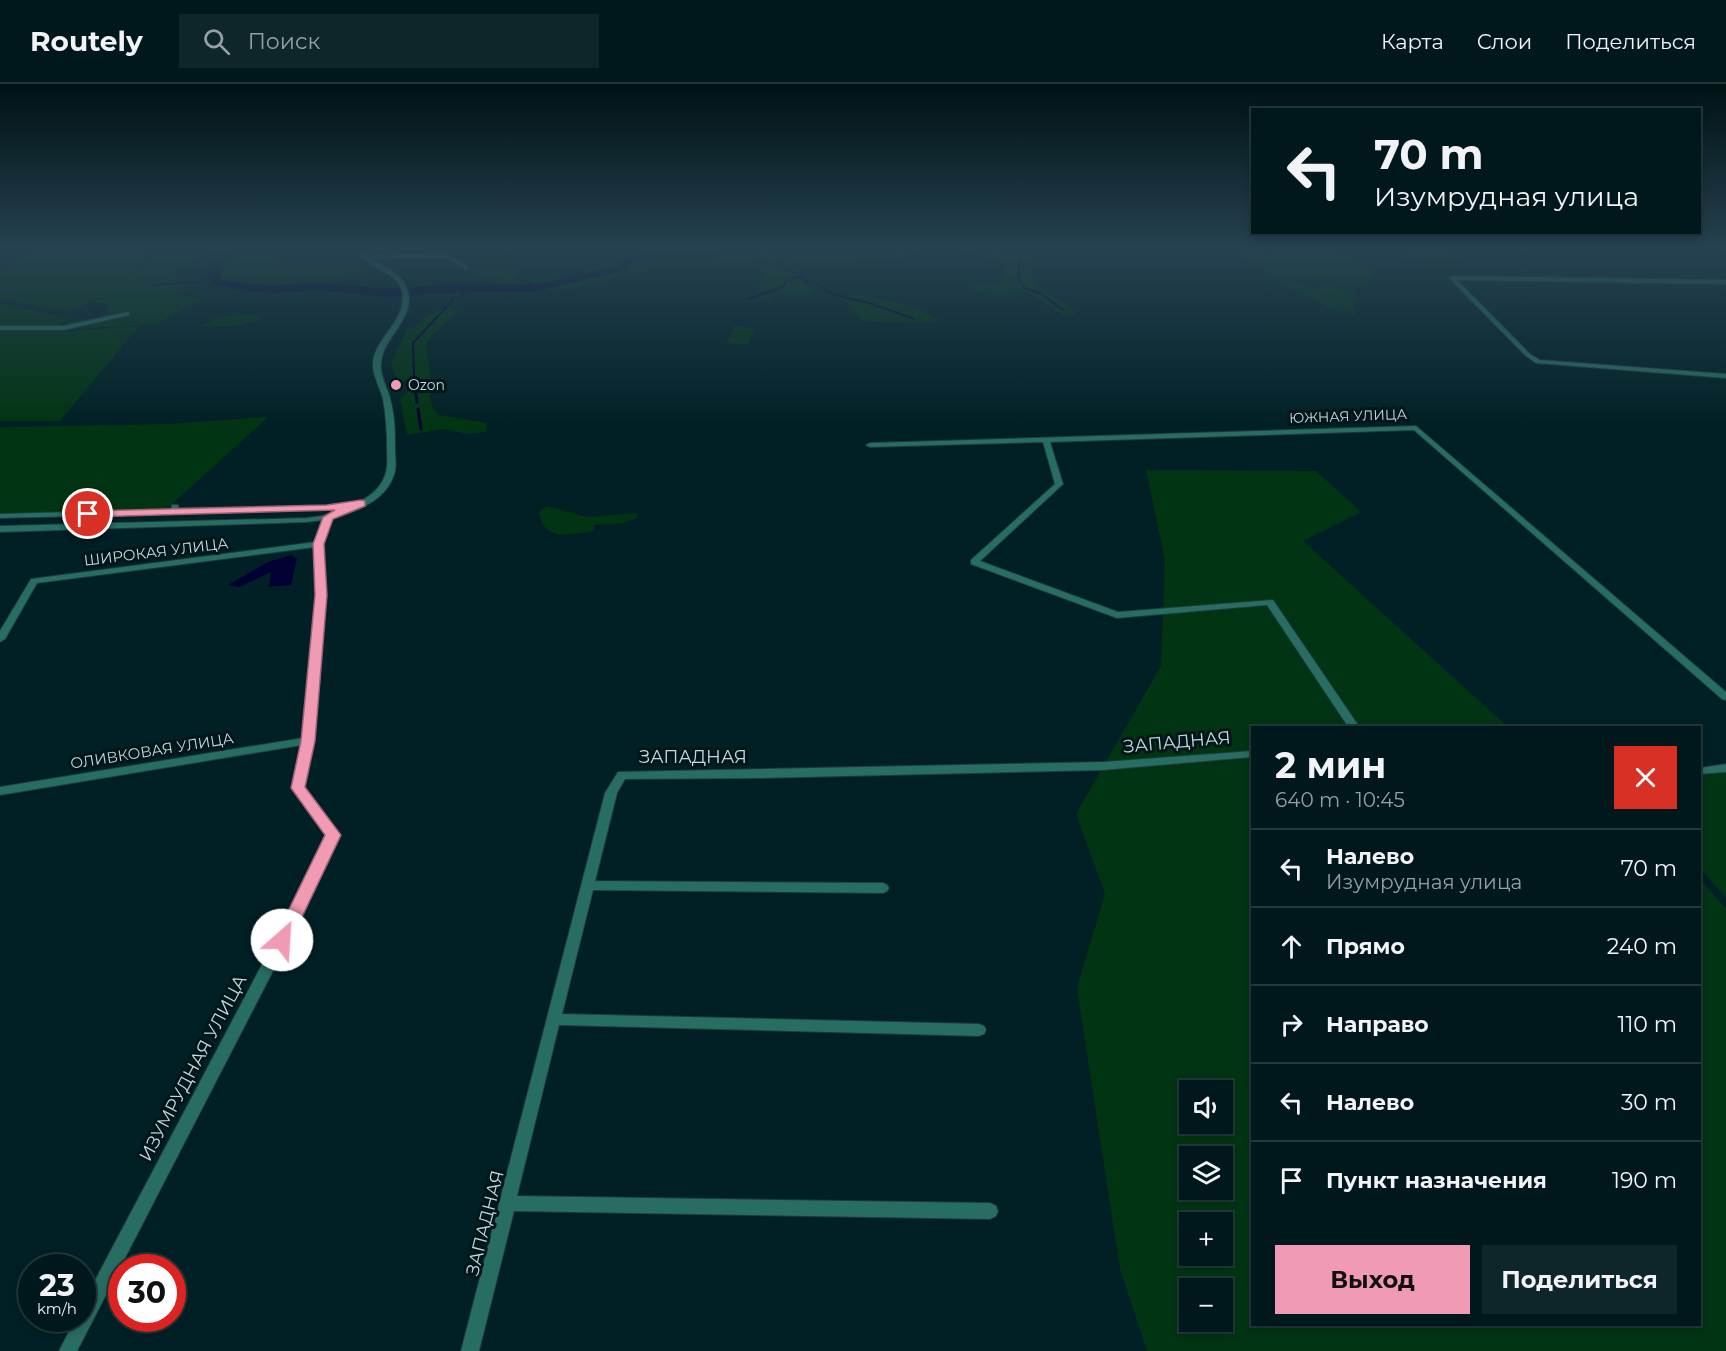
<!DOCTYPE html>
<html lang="ru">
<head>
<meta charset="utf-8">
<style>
  body { margin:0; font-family:Montserrat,sans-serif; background:#0e2529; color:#f1f3f6; height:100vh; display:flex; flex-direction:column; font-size:22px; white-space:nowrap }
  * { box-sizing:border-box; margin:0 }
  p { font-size:20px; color:#95a0a3 }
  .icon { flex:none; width:33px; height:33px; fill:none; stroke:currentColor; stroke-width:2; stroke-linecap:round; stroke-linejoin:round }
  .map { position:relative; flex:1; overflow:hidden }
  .drawer { position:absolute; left:1251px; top:642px; width:450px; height:600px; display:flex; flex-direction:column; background:#00181c; border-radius:0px; box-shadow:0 3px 9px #0003,0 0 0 2px #22373b }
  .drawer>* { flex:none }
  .top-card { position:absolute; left:1251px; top:24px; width:450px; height:126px; border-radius:0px; box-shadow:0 3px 9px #0003,0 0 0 2px #22373b; background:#00181c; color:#f1f3f6; overflow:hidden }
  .fabs { position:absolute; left:1179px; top:996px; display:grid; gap:12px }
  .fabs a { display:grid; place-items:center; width:54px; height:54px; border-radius:0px; background:#00181c; box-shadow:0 3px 9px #0003,0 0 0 2px #22373b; font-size:30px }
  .speed { position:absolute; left:18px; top:1170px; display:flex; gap:12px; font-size:30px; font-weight:700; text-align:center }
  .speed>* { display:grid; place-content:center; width:78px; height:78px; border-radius:50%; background:#00181c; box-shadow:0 3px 9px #0003,0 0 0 2px #22373b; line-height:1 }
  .speed small { font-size:15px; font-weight:400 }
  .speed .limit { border:9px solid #d22; background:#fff; color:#111 }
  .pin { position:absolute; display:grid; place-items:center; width:51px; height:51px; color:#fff; margin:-26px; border:3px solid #fff; border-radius:50%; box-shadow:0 2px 6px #0007 }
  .me { position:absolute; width:66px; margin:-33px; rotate:26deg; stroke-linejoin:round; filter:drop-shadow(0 0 4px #0008) }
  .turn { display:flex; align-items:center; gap:21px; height:126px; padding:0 24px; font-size:27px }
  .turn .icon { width:78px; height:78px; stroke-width:2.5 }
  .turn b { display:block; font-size:42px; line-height:51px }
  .round { display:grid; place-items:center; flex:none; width:63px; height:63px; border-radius:0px; background:#0e2529 }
  .headline { display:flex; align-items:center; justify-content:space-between; height:102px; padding:0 24px }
  h1 { font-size:36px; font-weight:700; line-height:45px }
  .action { display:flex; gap:12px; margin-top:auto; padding:12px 24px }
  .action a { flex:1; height:69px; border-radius:0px; background:#f19ab3; color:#111; font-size:24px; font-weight:700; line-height:69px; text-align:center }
  .action a+a { background:#0e2529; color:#f1f3f6 }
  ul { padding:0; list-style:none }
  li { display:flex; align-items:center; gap:18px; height:78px; padding:0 24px; border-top:2px solid #22373b }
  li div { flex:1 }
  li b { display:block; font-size:22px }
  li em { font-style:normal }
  header { display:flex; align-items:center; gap:36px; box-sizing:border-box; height:84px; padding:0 30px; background:#00181c; border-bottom:2px solid #22373b }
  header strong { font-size:28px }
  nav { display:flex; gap:33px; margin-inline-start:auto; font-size:21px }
  .search { width:420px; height:54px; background:#0e2529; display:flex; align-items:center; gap:15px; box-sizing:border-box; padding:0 21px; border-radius:0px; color:#95a0a3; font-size:22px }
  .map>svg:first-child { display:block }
  .green { fill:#013412; fill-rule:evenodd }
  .water { fill:#030033 }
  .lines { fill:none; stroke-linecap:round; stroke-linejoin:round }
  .stream-far1 { stroke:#030033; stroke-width:2 }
  .stream { stroke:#030033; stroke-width:3 }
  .river { fill:#030033; fill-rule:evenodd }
  .minor-casing { stroke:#1b3a3f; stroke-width:2 }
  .tertiary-casing { stroke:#1b3a3f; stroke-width:2 }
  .minor { fill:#276d61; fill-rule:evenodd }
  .tertiary { fill:#276d61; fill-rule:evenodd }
  .route { fill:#f19ab3; stroke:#9d6474; stroke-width:1.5 }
  .poi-dot { fill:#f19ab3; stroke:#011619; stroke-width:2 }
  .labels { text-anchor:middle; stroke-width:6; stroke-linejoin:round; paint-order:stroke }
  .far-poi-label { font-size:14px; fill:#c4dade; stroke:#011619; text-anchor:start }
  .far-street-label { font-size:14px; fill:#c4dade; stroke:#011619 }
  .street-label { font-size:15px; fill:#c4dade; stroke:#011619 }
  .near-street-label { font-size:18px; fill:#c4dade; stroke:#011619 }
</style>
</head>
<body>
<header>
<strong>Routely</strong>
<div class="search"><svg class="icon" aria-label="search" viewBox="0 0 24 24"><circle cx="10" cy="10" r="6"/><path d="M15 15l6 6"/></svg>Поиск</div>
<nav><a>Карта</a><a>Слои</a><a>Поделиться</a></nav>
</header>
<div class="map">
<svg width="1726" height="1267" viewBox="0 0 1726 1267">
  <rect width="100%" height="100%" fill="#002025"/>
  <g class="green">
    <path d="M21,166H152L131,192L156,170H194L198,177L171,189L180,194L188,205L175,212L207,214L173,230L157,240L52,246L77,235H95L108,229L109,220L95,218L98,214L70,228L0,215V186L25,169L17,168Z"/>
    <path d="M923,166L891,176L797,182L801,186L798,192L814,208C807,211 800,214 793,213C782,211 779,207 770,217L762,216L758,208L764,189L759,185L760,181L772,179L762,178L667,184L623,190L633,185L638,179L636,178C609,211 510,209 470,209L471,203L496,200L474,190L477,185L503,184L537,195L576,192L620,173L650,167Z"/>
    <path d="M975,166H1002V170L1010,172L1032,170L1031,192L1038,202L1073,225L1075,231L1068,232L1059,229L1029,209L996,211L968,208L974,201L1002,199L1005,179L987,171L964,168Z"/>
    <path d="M1237,166H1340L1375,183C1368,209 1353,200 1334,196C1320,193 1305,193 1292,196L1310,205L1334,202L1353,207L1356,213L1354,222L1356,231L1324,222L1273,194L1234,168Z"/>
    <path d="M1388,166H1447L1465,178L1413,176Z"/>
    <path d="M249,169L316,179L356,178L370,187C313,203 277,209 219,196L222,178Z"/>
    <path d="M860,210L911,222L939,236L931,239L862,237L843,213Z"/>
    <path d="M0,219L71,235L56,241L0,242Z"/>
    <path d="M450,224L458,227L427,257C426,269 429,279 430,291C432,310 425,313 438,331L487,339L486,348L468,350L443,345L407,351L400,315L408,308L407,298L395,292L391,277L408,244H415C428,229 430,228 450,224Z"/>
    <path d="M253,230L260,232L259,235L238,242H202L219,233Z"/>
    <path d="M139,242L60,337H0V248H61Z"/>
    <path d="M734,242L756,245L747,261L727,259Z"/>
    <path d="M268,333L161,430L0,434V343L168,340Z"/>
    <path d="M1146,386L1316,387L1361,428L1303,457L1508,643L1252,644V1240H1700V795L1726,825V1267H1147L1120,1185L1077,904L1105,810L1076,730L1161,582L1165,476ZM1190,1006H1222V1040H1190ZM1190,1072H1222V1106H1190ZM1190,1138H1222V1172H1190ZM1190,1204H1222V1238H1190Z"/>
    <path d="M546,422L587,433L637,429V434L624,439L594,441V447C570,450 544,459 539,428Z"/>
    <path d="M1726,689V814L1700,784V691Z"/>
  </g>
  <path class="water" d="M291,471L297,475L291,501L269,503L271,488L239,503L228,501L268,478Z"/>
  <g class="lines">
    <g class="stream-far1">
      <path d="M1019,171V197L1025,204L1040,209L1063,226"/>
      <path d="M516,194L540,203"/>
      <path d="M800,194L815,199L834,211L869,219L914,235"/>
      <path d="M152,201L198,198L215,192"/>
      <path d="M459,213L463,210L462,205"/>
      <path d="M749,215L784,202L785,198L804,191L782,185L779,180L781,175L800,166"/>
      <path d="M414,294L413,259L453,216"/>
    </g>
    <g class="stream">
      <path d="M414,293L417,318"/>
      <path d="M418,325L421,345"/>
    </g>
    <g class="river">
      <path d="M214,166H226L220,182L221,195L249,200L278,201L318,198L390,205L439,201L534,200L617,182L624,173L650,168L731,166C715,179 655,173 632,178L625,186L534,208L439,209L390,213L318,206L278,209L249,208L211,200L208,182Z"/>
      <path d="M849,166H895L893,168C880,171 860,174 849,166Z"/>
    </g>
    <g class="minor-casing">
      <g id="minor">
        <path d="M447,169L467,182V184H463L446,173L365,175L362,173L365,171Z"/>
        <path d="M1452,192L1726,196V200L1457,196L1530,270L1540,276L1726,290V294L1536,279L1526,272L1450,195V193Z"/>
        <path d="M127,228L129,229V231L64,246H0V242H64Z"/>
        <path d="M1416,342L1726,608V616L1722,615L1414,346L1050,358L1063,400L980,477L1118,528L1273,516L1360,644H1349L1267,521L1117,534L971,480V476L1055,400L1043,358L870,363L866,361L870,359Z"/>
        <path d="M361,417L365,419L364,421L327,426L0,434V430L171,425L172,421H178L179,424L327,422Z"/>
        <path d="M328,431L332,433L323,460L326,511L313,657L304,704L339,751L289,856L77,1267H59L76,1234H82V1221L275,856L327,751L292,704L302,661L0,711V703L303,654L316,511L315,463L37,499L5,555L0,558V547L31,495L315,458L323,436L307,438L0,448V442L307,434Z"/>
        <path d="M1252,667V673L1103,686L760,694L625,695L617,709L595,797L883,799L887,801L889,804L887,807L883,809L593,806L562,930L979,940L984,942L986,946L984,950L979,952L559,941L517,1112L990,1119L996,1122L998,1127L996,1132L990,1135L514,1127L479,1267H461L605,709L618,688L1103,678Z"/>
        <path d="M1726,680V688L1700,690V684Z"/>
      </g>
    </g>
    <g class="tertiary-casing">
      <path id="tertiary" d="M356,166H362C377,183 402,185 408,208C415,235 383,253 381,279C379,292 389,306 391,318C395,334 395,348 395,364C395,373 397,383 394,391C385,418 353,429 328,436L323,433L325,431C347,424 380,414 386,388C388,380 387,372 387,365C387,348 386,331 383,315C380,303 372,291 373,279C375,253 408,236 402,208C398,190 382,189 369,179C364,176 360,171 356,166Z"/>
    </g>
    <use href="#minor" class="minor"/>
    <use href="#tertiary" class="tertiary"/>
  </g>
  <linearGradient id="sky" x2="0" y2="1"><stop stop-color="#001214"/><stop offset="0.48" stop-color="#264251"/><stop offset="1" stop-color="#264251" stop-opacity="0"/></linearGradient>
  <rect width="1726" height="343" fill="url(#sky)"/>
  <path class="route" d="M361,416L365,417V422L333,435L324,460L327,511L315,657L305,703L341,751L291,856L288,860L282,862L276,860L274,856L325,751L291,704L301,657L315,511L313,460L323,433L335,426L88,433L82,430L88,427L327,421Z"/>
  <circle class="poi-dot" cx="396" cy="301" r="6"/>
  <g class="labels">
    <g class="far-poi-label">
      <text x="408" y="306">Ozon</text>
    </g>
    <g class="far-street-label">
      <text transform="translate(1348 332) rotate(-2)" y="5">ЮЖНАЯ УЛИЦА</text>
    </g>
    <g class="street-label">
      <text transform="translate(156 468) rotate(-7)" y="5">ШИРОКАЯ УЛИЦА</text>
      <text transform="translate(152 667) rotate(-9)" y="5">ОЛИВКОВАЯ УЛИЦА</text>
    </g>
    <g class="near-street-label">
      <text transform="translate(1177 658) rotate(-5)" y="6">ЗАПАДНАЯ</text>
      <text x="693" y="679">ЗАПАДНАЯ</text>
      <text transform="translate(193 984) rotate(-62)" y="6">ИЗУМРУДНАЯ УЛИЦА</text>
      <text transform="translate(485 1139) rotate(-76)" y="6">ЗАПАДНАЯ</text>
    </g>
  </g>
</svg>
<div class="fabs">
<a><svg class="icon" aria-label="sound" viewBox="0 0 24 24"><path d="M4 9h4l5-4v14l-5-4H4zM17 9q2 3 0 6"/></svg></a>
<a><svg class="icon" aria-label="layers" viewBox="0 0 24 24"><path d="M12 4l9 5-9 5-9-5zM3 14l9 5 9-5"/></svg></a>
<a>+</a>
<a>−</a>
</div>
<div class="speed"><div>23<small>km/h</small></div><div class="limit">30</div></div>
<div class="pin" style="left:88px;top:430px;background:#d93025"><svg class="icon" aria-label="arrive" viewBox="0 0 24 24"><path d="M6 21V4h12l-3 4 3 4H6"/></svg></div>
<svg class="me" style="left:282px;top:856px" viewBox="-20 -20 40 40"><circle r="19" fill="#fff"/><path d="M0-13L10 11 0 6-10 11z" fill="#f19ab3"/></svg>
<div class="top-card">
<div class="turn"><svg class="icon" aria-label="left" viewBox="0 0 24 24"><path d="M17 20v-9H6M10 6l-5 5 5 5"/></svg><div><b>70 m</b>Изумрудная улица</div></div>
</div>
<section class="drawer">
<div class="headline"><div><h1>2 мин</h1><p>640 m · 10:45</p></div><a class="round" style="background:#d93025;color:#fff"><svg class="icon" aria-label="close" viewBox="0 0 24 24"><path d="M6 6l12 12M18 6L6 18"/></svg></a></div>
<ul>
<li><svg class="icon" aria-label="left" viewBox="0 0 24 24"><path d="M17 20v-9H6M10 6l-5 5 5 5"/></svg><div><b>Налево</b><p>Изумрудная улица</p></div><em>70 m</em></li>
<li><svg class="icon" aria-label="ahead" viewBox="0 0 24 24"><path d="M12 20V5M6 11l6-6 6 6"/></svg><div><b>Прямо</b></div><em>240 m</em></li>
<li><svg class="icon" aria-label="right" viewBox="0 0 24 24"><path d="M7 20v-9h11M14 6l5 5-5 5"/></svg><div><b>Направо</b></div><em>110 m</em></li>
<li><svg class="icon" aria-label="left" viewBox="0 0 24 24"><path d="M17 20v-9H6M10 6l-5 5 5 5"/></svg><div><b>Налево</b></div><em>30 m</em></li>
<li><svg class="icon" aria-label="arrive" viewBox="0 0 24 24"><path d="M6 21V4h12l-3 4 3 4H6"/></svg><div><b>Пункт назначения</b></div><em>190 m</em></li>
</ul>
<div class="action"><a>Выход</a><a>Поделиться</a></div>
</section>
</div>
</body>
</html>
